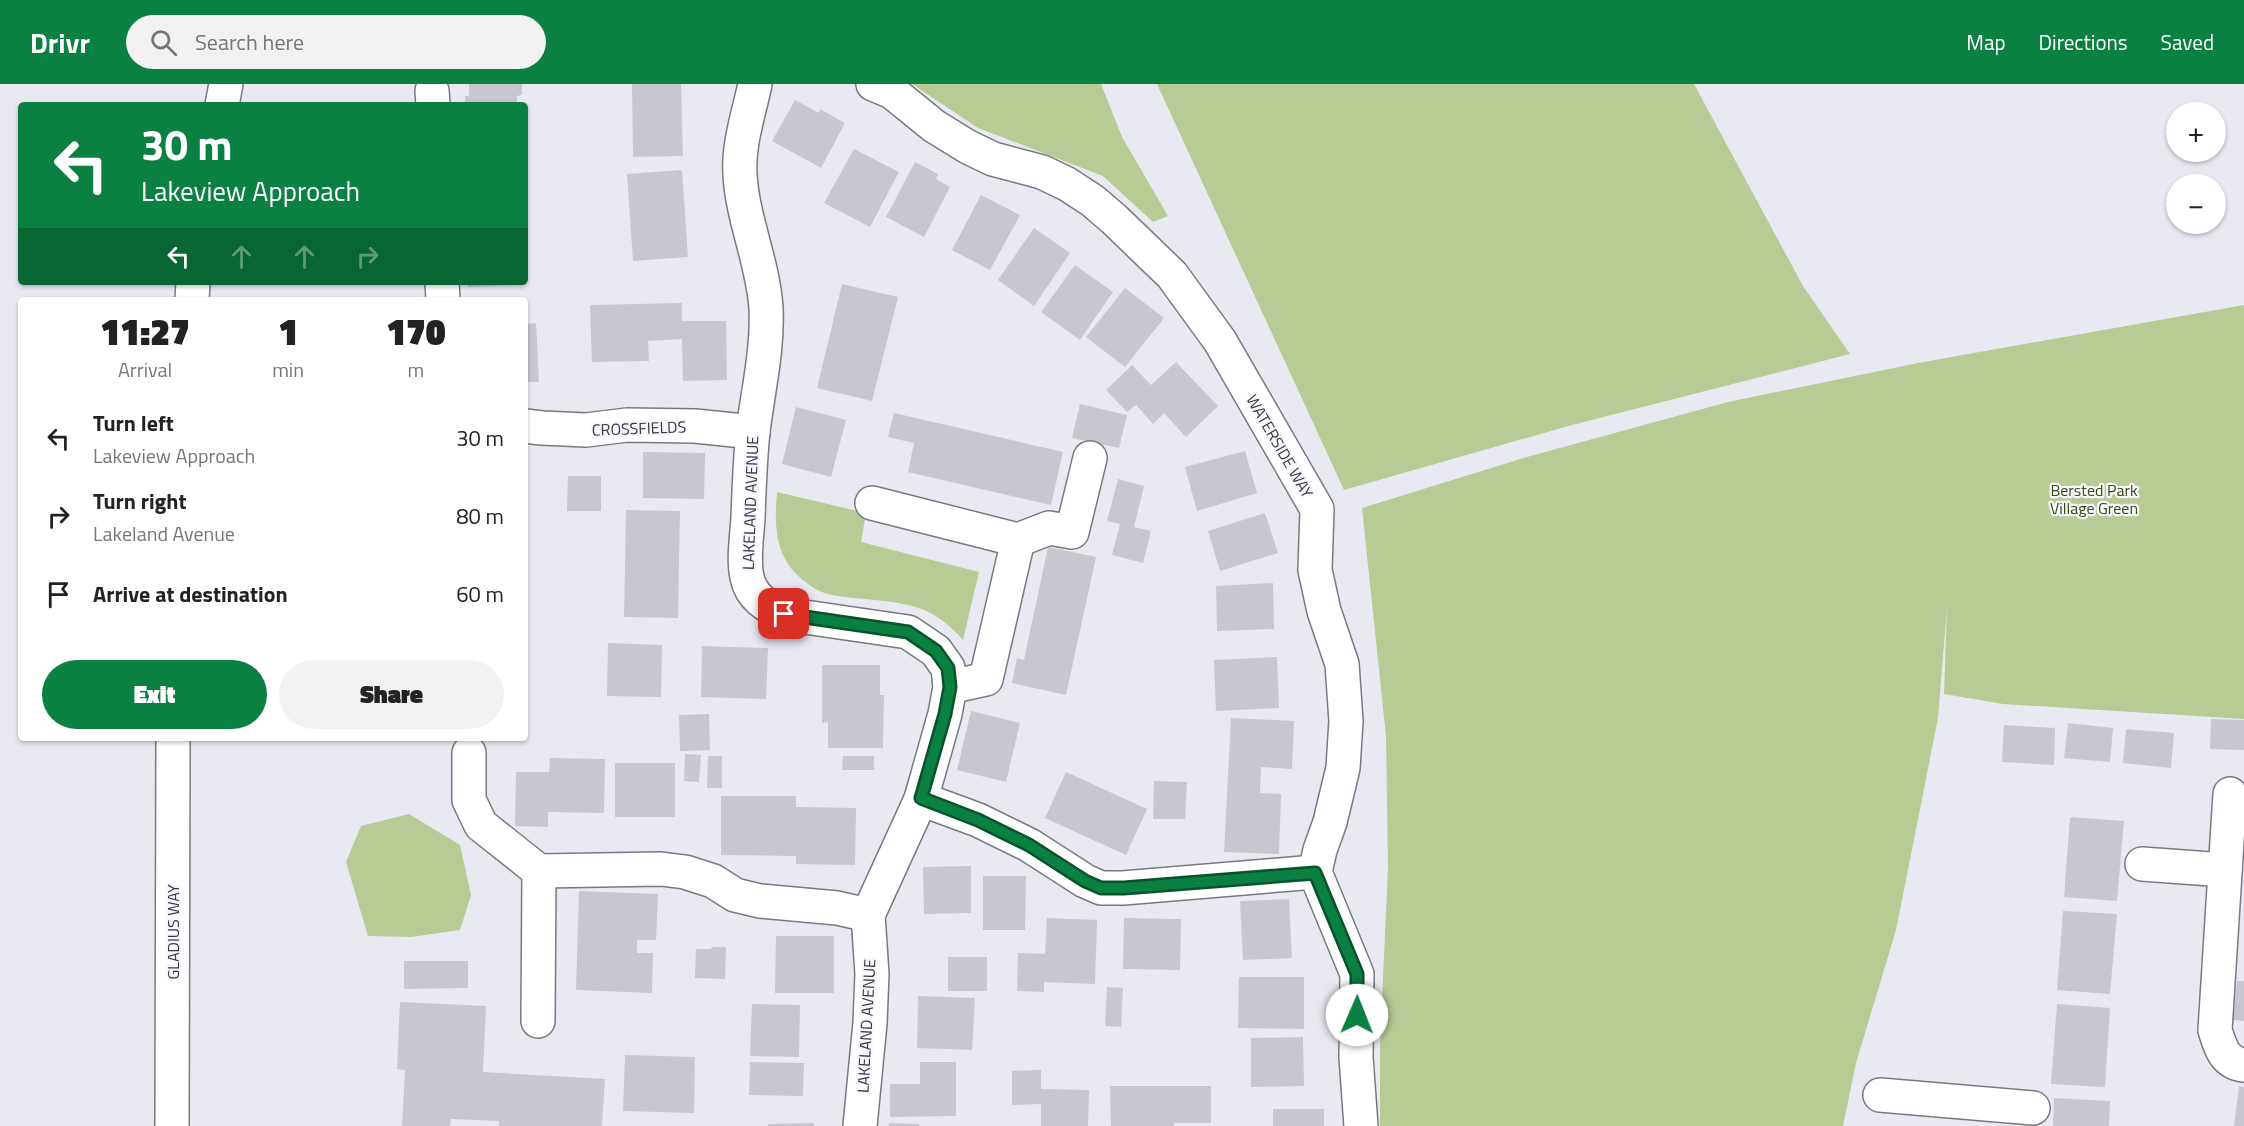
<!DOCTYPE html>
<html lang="en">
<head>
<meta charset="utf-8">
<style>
  body { margin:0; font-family:"Titillium Web",sans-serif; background:#f2f2f2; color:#222; height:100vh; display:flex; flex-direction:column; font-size:22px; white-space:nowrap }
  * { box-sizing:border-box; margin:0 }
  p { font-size:20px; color:#767676 }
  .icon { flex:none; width:33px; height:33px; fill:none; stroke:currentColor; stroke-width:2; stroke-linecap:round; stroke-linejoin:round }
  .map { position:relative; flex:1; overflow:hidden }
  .details { position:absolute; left:18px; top:213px; width:510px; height:444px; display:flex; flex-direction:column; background:#fff; border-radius:6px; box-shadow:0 2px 4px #0004 }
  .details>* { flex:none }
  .guide { position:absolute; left:18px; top:18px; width:510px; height:183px; border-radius:6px; box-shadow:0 2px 4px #0004; background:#0b8043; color:#fff; overflow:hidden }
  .buttons { position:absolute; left:2166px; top:18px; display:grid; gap:12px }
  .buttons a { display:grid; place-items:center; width:60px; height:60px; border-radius:50%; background:#fff; box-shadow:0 2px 4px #0004; font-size:30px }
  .pin { position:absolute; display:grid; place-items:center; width:51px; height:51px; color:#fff; margin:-26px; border-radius:12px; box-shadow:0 3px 9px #0006 }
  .me { position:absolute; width:66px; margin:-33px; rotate:1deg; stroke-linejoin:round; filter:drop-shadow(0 0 4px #0008) }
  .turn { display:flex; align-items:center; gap:21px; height:126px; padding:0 24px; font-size:27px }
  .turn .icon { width:78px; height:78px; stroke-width:2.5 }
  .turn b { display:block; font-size:42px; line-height:51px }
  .lanes { display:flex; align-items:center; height:57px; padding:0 24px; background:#0003; justify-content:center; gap:30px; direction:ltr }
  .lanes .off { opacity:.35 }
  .eta { display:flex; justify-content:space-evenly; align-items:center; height:102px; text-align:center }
  .eta b { font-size:36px; font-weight:800; line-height:42px }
  .action { display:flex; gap:12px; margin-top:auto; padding:12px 24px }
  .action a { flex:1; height:69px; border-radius:36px; background:#0b8043; color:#fff; font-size:24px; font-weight:800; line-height:69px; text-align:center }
  .action a+a { background:#f2f2f2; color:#222 }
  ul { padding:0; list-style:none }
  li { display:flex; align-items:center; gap:18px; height:78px; padding:0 24px }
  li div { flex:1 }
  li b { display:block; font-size:22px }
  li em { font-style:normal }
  header { display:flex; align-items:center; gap:36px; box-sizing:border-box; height:84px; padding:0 30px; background:#0b8043; color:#fff }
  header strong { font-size:28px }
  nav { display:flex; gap:33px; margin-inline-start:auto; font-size:21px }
  .search { width:420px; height:54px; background:#f2f2f2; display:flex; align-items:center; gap:15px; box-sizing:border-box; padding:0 21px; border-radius:33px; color:#767676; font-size:22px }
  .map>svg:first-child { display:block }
  .green { fill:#b8cb95 }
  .building { fill:#c7c7cf }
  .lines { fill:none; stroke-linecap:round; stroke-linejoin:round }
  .minor-casing { stroke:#797980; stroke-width:36 }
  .highway-casing { stroke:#797980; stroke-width:36 }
  .minor { stroke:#fff; stroke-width:33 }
  .highway { stroke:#fff; stroke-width:33 }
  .route-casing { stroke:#07532c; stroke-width:15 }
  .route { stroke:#0b8043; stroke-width:10 }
  .labels { text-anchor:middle; stroke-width:4.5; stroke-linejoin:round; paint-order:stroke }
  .street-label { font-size:16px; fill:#38383b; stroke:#f7f6fe }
  .park-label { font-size:16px; fill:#3b4c0a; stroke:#f7f6fe }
</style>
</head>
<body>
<header>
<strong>Drivr</strong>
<div class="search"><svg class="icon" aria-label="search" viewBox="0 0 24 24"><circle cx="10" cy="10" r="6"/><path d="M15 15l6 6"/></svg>Search here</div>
<nav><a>Map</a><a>Directions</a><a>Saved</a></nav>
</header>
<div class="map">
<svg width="2244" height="1042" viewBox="0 0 2244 1042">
  <rect width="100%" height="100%" fill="#e9e9f1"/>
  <g class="green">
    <path d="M912,0H1101L1122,53L1168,132L1153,138L1103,92L978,44Z"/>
    <path d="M1157,0H1694L1803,202L1850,270L1572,341L1344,406Z"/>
    <path d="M2244,221V635L2003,620L1944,610L1947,523L1938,634L1896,846L1856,979L1843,1042H1380V962L1388,784L1386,652L1362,424L1527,373L1728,318L1918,279Z"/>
    <path d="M777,408L866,429L861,458L979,488L963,556C951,542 936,530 919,524C891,515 860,516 832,511C823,509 814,505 807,499C775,476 774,445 777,408Z"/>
    <path d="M409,730L460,761L471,811L460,846L411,853L368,852L346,778L361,742Z"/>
  </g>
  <g class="building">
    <path d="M469,0H522V11L517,12V21H465V12H469Z"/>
    <path d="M632,0H681L683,72L633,73Z"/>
    <path d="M795,16L819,29L820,25L845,39L821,84L772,57Z"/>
    <path d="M854,65L899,88L870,143L824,119Z"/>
    <path d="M915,78L938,90L936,95L950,103L924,153L886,133Z"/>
    <path d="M682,86L688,173L633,177L627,90Z"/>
    <path d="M981,111L1020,131L990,186L952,166Z"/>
    <path d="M1034,144L1070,169L1034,222L998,196Z"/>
    <path d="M1075,181L1113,208L1080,256L1041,228Z"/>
    <path d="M468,198H512V201L468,203Z"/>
    <path d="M842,200L898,213L872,317L817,304Z"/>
    <path d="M1125,204L1164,234L1125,283L1086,253Z"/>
    <path d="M682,219V237H726L727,296L683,297L682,255L648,257L649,277L592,278L590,221Z"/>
    <path d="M536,239L539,298H525V240Z"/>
    <path d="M1176,278L1218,322L1186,353L1164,329L1153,340L1136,321L1127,328L1106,306L1132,281L1151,301Z"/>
    <path d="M1080,320L1127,331L1119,364L1072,354Z"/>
    <path d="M796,323L846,336L831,393L782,380Z"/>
    <path d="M894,329L1063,368L1051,421L908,388L914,359L888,353Z"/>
    <path d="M1245,367L1257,409L1197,427L1185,383Z"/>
    <path d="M643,368L705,369L704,415L643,414Z"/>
    <path d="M568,392H601V427H567Z"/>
    <path d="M1118,395L1144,402L1134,443L1151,447L1143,479L1112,471L1120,440L1107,437Z"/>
    <path d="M626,426L680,427L678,534L624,533Z"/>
    <path d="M1265,429L1278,469L1220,487L1208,447Z"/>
    <path d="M1048,463L1096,473L1066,611L1012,599L1017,574L1024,576Z"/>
    <path d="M1273,499L1274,545L1217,547L1216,502Z"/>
    <path d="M608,559L662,561L661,613L607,612Z"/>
    <path d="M702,562L768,564L766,615L701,613Z"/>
    <path d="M1277,573L1279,624L1216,627L1214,576Z"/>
    <path d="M822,581H880V611H884L883,664H828V638L822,639Z"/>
    <path d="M971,627L1020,639L1006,698L957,686Z"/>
    <path d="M709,630L710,666L680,667L679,631Z"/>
    <path d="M1231,634L1294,637L1292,685L1261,683L1260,709L1281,710L1279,770L1224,768Z"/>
    <path d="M2211,635L2244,636V666L2210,665Z"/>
    <path d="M2068,639L2113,644L2110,678L2064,674Z"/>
    <path d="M2004,641L2055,644L2054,681L2002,678Z"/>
    <path d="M2126,645L2174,649L2171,684L2123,679Z"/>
    <path d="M685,670L701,671L699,698L684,697Z"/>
    <path d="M708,672H722V704H707Z"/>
    <path d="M843,672H874V686H842Z"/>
    <path d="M550,674L605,675L604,729L548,728V743L515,742L516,688H549Z"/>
    <rect x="615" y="679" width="60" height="54"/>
    <path d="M1066,688L1147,725L1126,771L1045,734Z"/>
    <path d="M1154,697L1187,698L1185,735H1153Z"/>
    <path d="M721,712H796V723L856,724L855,781L796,780V772L721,771Z"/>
    <path d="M2070,733L2124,737L2117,817L2064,813Z"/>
    <path d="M971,782V829L924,830L923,783Z"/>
    <path d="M983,792H1026L1025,846H983Z"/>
    <path d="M579,807L658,810L656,856H637V869H653L652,909L576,906Z"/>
    <path d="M1289,815L1292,874L1243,876L1240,817Z"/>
    <path d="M2063,827L2117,830L2110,910L2057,906Z"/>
    <path d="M1047,834L1097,836L1095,900L1044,898V908L1017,907L1018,869L1045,870Z"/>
    <path d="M1124,834L1181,835L1180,886L1123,885Z"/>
    <path d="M776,852H834V909H775Z"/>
    <path d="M712,863H726L725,895L695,894L696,865H711Z"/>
    <rect x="948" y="873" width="39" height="34"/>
    <path d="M404,877H468V904L404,905Z"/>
    <path d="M1239,893H1304V945L1238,944Z"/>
    <path d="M2237,897H2244V937L2233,936Z"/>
    <path d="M1107,903L1123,904L1121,943L1105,942Z"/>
    <path d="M918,912L975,914L972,966L917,964Z"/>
    <path d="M400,918L486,922L483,988L605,995L602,1042H499V1037L451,1035L450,1042H402L405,986L397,985Z"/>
    <path d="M752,920L800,921L799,973L750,972Z"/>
    <path d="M2057,920L2110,924L2105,1003L2051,1000Z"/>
    <path d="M1303,953L1304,1002L1251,1003V954Z"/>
    <path d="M625,971L695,973L694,1029L623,1027Z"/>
    <path d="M750,978L804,979L803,1012L749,1011Z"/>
    <path d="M920,978H956V1032L890,1033V1000H920Z"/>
    <path d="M1041,986V1005L1089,1006L1088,1042H1041V1020L1012,1021V987Z"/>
    <path d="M1110,1002H1211V1039H1174V1042H1111Z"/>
    <path d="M2239,1002L2244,1003V1042H2234Z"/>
    <path d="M2054,1014L2110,1017L2109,1042H2053Z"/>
    <rect x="1273" y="1025" width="51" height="17"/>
    <path d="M814,1039V1042H768V1040Z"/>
    <path d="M889,1039L919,1040V1042H889Z"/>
  </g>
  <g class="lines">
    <g class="minor-casing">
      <g id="minor">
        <path d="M755,0C749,29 738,60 740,90C742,134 763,178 766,224C768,265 758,307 753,347C750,376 749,405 748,434C747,452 743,475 747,493C751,513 766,522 784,530L908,548L936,567L948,584L950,603L945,630L921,715L868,831L872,890L870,939L860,1042"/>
        <path d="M873,0L892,8L934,42L968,63L993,75L1042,88L1067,100L1093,117L1115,136L1172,191L1220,257L1317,425L1315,486L1324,527L1342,580L1346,637L1343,684L1330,738L1320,766L1315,788L1357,890L1356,973L1361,1042"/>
        <path d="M432,7L433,21"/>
        <path d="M442,198L443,216"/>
        <path d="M525,342L542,344L586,346L627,341L695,342L753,348"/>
        <path d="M872,419L1018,456L986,595L950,603"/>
        <path d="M1018,456L1049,444L1072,448L1090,374"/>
        <path d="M469,669V716L481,741L539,787"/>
        <path d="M2230,710L2215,946C2220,962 2224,979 2244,981"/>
        <path d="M921,715L978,736L1029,761L1085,797L1101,804H1123L1315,788"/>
        <path d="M2142,780L2225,786"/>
        <path d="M538,937L539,787L661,785L685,788L713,797L735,811L760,817L837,824L868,831"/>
        <path d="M1880,1011L2033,1024"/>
      </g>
    </g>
    <g class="highway-casing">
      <g id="highway">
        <path d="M222,21L226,0"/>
        <path d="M192,216L193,198"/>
        <path d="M172,1042L173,654"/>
      </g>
    </g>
    <use href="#minor" class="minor"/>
    <use href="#highway" class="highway"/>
  </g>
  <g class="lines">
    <g class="route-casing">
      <path id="route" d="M784,530L908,548L936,567L948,584L950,603L945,630L921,714L978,736L1029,761L1085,797L1101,804H1124L1315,789L1357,890V931"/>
    </g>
    <use href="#route" class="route"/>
  </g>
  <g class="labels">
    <g class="street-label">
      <text transform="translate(639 344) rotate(-2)" y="6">CROSSFIELDS</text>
      <text transform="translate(1280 362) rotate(60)" y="6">WATERSIDE WAY</text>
      <text transform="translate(750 419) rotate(-88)" y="6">LAKELAND AVENUE</text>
      <text transform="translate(173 848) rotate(-90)" y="6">GLADIUS WAY</text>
      <text transform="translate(866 942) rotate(-87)" y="6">LAKELAND AVENUE</text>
    </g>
    <g class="park-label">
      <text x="2094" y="412">Bersted Park<tspan x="2094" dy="18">Village Green</tspan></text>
    </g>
  </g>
</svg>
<div class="buttons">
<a>+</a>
<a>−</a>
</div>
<div class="pin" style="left:784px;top:530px;background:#d93025"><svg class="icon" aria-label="arrive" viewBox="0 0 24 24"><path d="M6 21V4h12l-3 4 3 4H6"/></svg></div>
<svg class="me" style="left:1357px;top:931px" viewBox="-20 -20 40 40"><circle r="19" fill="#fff"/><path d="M0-13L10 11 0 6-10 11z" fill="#0b8043"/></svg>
<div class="guide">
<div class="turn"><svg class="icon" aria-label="left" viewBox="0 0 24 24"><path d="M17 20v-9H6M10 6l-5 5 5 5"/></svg><div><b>30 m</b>Lakeview Approach</div></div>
<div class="lanes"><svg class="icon" aria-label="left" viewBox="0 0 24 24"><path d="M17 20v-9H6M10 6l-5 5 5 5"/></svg><svg class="icon off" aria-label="ahead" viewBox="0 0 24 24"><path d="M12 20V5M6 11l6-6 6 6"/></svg><svg class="icon off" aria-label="ahead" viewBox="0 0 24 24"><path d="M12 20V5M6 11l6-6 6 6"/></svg><svg class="icon off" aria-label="right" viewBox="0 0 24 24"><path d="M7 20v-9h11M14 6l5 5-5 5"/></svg></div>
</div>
<section class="details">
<div class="eta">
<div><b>11:27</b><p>Arrival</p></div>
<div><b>1</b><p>min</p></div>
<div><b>170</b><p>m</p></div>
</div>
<ul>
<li><svg class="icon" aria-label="left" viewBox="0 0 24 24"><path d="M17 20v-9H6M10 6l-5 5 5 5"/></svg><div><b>Turn left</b><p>Lakeview Approach</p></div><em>30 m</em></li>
<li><svg class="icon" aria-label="right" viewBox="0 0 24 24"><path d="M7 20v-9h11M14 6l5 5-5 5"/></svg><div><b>Turn right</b><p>Lakeland Avenue</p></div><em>80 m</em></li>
<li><svg class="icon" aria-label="arrive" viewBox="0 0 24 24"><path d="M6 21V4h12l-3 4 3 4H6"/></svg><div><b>Arrive at destination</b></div><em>60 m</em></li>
</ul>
<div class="action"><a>Exit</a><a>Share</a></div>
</section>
</div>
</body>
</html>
